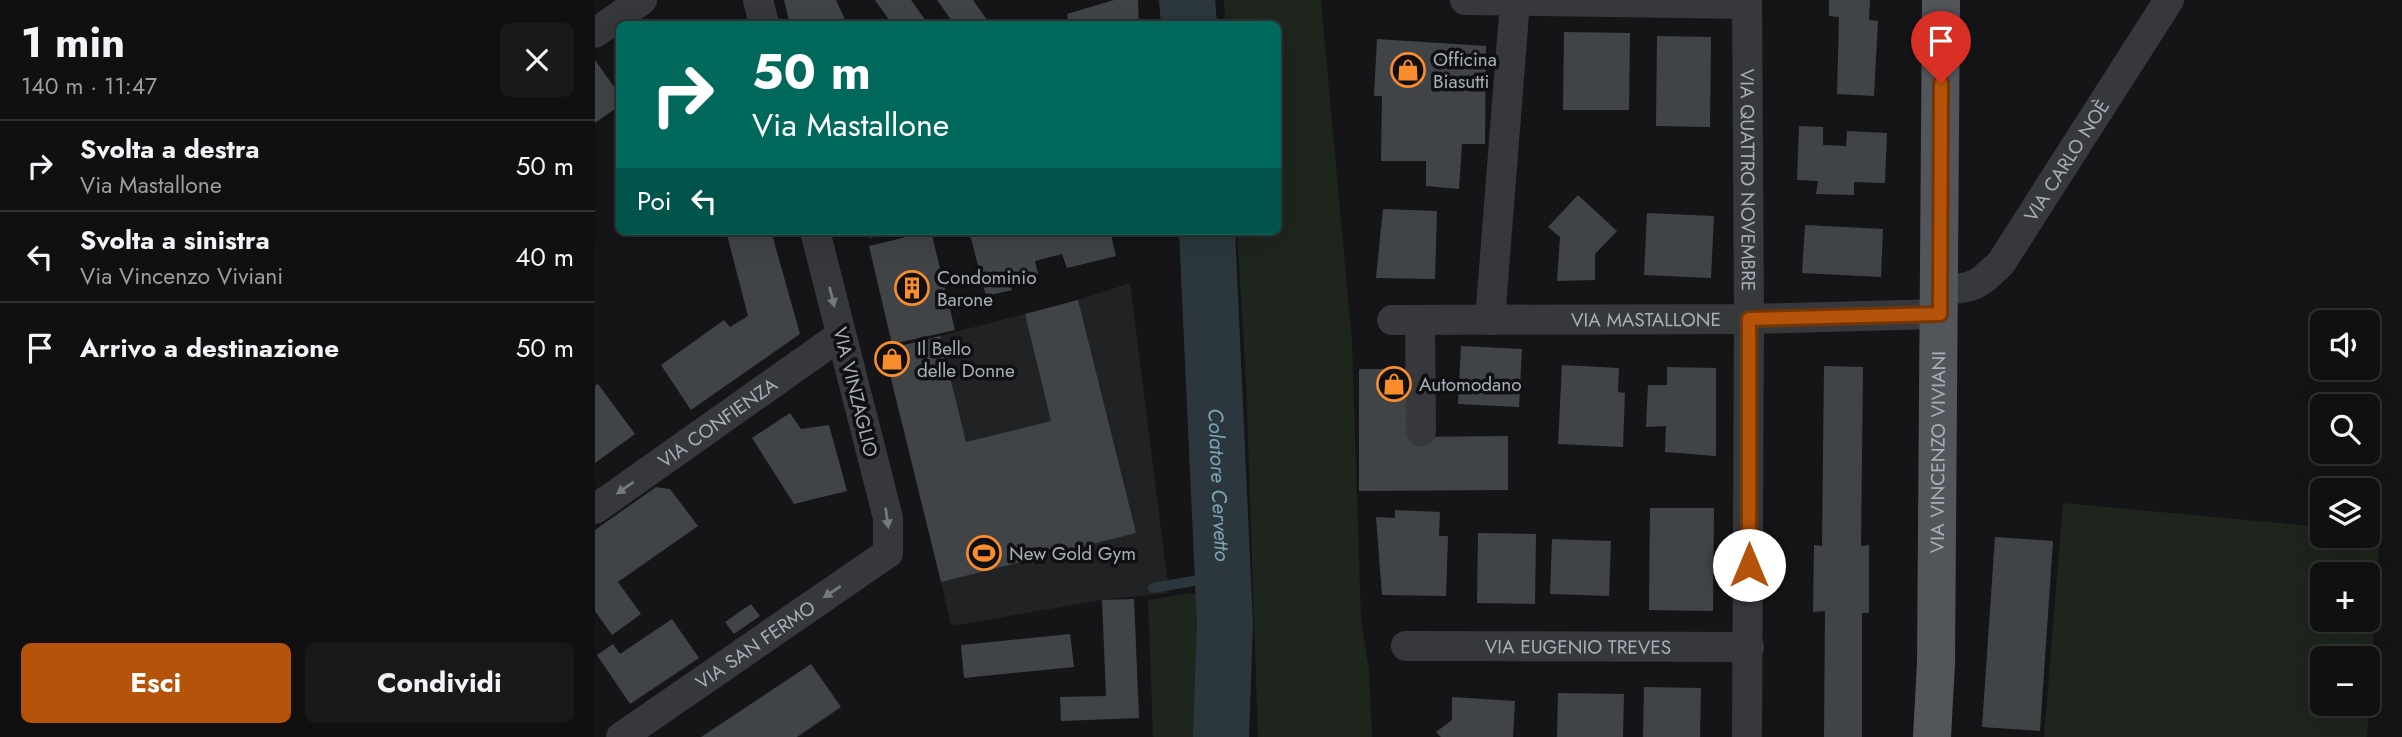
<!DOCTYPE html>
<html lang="it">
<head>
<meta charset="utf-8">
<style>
  body { margin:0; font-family:Jost,sans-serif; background:#19191a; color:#f1f3f6; height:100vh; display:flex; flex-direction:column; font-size:26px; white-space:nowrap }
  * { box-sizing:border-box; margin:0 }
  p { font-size:23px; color:#9c9d9f }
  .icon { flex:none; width:38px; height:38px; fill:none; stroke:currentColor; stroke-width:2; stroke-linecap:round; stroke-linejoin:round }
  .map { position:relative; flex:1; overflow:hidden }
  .side { display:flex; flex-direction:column; background:#101011; width:595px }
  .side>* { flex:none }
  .guide { position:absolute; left:21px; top:21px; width:665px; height:214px; border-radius:10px; box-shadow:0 7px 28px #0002,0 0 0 2px #303031; background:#00695c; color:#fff; overflow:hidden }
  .tools { position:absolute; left:1715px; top:310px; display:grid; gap:14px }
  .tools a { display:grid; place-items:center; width:70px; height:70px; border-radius:10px; background:#101011; box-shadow:0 7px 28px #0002,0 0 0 2px #303031; font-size:35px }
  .pin { position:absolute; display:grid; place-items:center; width:60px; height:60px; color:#fff; margin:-72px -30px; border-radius:50% 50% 50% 0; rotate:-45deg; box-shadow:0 0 7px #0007 }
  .pin .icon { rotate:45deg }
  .me { position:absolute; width:77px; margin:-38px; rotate:0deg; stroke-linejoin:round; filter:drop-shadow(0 0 5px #0008) }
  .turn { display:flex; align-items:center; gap:24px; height:147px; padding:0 21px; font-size:32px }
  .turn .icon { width:91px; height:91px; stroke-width:2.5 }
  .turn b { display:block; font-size:49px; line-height:60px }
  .then { display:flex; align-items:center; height:66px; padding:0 21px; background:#0003; gap:14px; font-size:26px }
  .round { display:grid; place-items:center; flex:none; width:74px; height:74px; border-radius:10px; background:#19191a }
  .headline { display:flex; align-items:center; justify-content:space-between; height:119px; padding:0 21px }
  h1 { font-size:42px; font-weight:700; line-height:52px }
  .cta { display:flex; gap:14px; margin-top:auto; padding:14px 21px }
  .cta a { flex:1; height:80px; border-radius:10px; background:#b45309; color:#fff; font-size:28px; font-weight:700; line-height:80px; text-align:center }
  .cta a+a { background:#19191a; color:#f1f3f6 }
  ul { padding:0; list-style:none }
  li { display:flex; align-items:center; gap:21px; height:91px; padding:0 21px; border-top:2px solid #303031 }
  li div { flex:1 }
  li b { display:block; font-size:26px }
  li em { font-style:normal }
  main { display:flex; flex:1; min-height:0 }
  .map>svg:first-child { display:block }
  .built { fill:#212224 }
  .green { fill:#1d251d; fill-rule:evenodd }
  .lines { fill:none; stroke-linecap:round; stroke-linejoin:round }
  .stream { stroke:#2b373c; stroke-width:10 }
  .river { stroke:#2b373c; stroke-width:56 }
  .building { fill:#414447 }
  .minor { stroke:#36383c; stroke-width:30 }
  .major { stroke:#52565b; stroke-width:38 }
  .oneway { fill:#747980 }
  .route-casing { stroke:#753606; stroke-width:18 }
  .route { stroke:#b45309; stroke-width:12 }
  .labels { text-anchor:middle; stroke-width:7; stroke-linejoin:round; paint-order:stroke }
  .poi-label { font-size:19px; fill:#a6afb8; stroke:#101012; text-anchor:start }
  .street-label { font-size:19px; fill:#a6afb8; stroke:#101012 }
  .water-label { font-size:21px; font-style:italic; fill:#7ca5b4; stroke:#101012 }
</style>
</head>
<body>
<main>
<section class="side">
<div class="headline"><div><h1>1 min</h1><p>140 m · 11:47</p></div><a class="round"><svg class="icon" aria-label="close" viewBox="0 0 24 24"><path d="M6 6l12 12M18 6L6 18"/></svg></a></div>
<ul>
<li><svg class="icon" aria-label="right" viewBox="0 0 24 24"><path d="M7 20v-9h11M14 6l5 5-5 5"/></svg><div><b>Svolta a destra</b><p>Via Mastallone</p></div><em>50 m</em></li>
<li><svg class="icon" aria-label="left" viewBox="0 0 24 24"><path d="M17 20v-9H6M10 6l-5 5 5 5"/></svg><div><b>Svolta a sinistra</b><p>Via Vincenzo Viviani</p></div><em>40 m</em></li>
<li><svg class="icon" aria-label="arrive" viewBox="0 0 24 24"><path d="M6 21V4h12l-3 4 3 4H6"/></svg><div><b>Arrivo a destinazione</b></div><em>50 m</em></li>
</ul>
<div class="cta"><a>Esci</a><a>Condividi</a></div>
</section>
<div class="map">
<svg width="1807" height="737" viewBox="0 0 1807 737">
  <rect width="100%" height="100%" fill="#151517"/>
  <path class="built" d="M535,283L574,593L507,600L356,626L346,582L371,442L345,336L483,300Z"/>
  <g class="green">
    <path d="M629,0H726L757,341L766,619L774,670L777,737H663L651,381L642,231H682V24H630Z"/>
    <path d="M1468,503L1727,527V536H1773V532L1785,533L1772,737H1449ZM1727,574H1773V620H1727ZM1727,658H1773V704H1727Z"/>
    <path d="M618,590L607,737H558L553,600Z"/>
  </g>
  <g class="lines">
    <path class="stream" d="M558,588L627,576"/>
    <g class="river">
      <path d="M592,0L594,24"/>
      <path id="s1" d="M612,231L630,624L626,737"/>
    </g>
  </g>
  <g class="building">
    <path d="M189,0H241L252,24H195Z"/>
    <path d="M280,0H316L333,24H297Z"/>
    <path d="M342,0H378L395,24H359Z"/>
    <path d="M519,0H543L544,24H474L472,14Z"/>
    <path d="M1234,0H1275L1274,20L1283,21L1279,96L1242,94L1244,17L1234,16Z"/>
    <path d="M969,32L1035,33L1034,110H968Z"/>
    <path d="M1062,36L1116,37L1115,127L1061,126Z"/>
    <path d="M782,39L891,46L890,144H867L864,189L831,186V161H786L787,96H779Z"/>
    <path d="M0,60L24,94V106L0,123Z"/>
    <path d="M1204,126L1228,127V145L1251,146L1252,131L1292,133L1290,183L1259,182V195L1221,194L1223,181L1202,180Z"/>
    <path d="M983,195L1022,231L1000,254V280L962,281L965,237L953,227Z"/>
    <path d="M788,209L842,211L840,279L781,278Z"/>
    <path d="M1052,213L1119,216L1116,278L1049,275Z"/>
    <path d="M1210,225L1288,229L1286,277L1207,273Z"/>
    <path d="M131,231H176L205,334L96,410L66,365L129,320L135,327L153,316Z"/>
    <path d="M273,231H298V232L275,238Z"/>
    <path d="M336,231L360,330L297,344L274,246Z"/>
    <path d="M374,231H515L521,256L472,268L467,254L440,261L443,274L414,281L417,290L391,296Z"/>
    <path d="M483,300L541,533L346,582L289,350L345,336L371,442L456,421L430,314Z"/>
    <path d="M866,346L927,349L924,407L863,404Z"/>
    <path d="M967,365L1024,368L1023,392L1030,393L1028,447L963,444Z"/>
    <path d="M1229,366L1268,367L1266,546L1274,545V613H1267V737H1229L1230,611L1218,612L1219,545L1227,546Z"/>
    <path d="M1072,367L1121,368V456L1070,452L1071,426L1051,427L1053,385H1072Z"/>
    <path d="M764,369H814V437L913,436V490L764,491Z"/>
    <path d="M3,384L40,434L0,463V386Z"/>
    <path d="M195,413L206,429L234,425L252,491L199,504L157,438Z"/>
    <path d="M61,487L75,489L103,526L23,582L46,614L17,635L0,611V530Z"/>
    <path d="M1055,508H1119L1118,611L1054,610Z"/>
    <path d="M800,510L845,512L844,536H853L851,596L787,595L781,517L800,518Z"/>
    <path d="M883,533L941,534L940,604L882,603Z"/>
    <path d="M1400,537L1458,541L1445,731L1387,727Z"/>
    <path d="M957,539L1016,541L1014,596L955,594Z"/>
    <path d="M539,599L544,718L466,721L465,697L511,696L507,600Z"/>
    <path d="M156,604L165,616L139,634L130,622Z"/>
    <path d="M77,619L104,658L35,704L2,655L18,644L25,654Z"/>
    <path d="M475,634L479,667L369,678L366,645Z"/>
    <path d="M216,664L246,707L202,737H106Z"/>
    <path d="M1049,687L1106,688L1105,737H1048Z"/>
    <path d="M963,693L1029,694L1028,737H962Z"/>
    <path d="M857,697L920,701L918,737H846L841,732L857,720Z"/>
  </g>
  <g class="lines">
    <g class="minor">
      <path d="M163,0L169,24"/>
      <path d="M870,0L1152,4"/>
      <path id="s2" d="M1152,0L1154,319L1152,737"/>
      <path d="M0,33L47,0"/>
      <path id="s3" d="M1345,289C1378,290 1383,285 1406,263L1574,0"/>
      <path id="s4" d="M797,320L1154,319L1345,314"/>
      <path d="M825,320L826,431"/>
      <path d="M895,320L920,1"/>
      <path id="s5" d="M0,509L246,335"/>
      <path id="s6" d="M811,646L1154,647"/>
      <path id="s7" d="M26,737L293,553V518L220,231"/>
    </g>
    <path class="major" id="s8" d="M1337,737L1341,663L1346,0"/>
  </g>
  <defs><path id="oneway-solid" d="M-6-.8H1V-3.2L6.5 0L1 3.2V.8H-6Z" transform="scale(1.75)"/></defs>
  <g class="oneway">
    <use href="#oneway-solid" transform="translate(237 297) rotate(76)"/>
    <use href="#oneway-solid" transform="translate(30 488) rotate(145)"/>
    <use href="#oneway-solid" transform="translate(292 518) rotate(82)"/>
    <use href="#oneway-solid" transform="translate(237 592) rotate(146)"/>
  </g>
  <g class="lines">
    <g class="route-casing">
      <path id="route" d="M1154,565V319L1345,314L1346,83"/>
    </g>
    <use href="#route" class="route"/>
  </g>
  <defs>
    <g id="shop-ring" transform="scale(1.75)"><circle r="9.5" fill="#101012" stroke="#f98c2b" stroke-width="1.5"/><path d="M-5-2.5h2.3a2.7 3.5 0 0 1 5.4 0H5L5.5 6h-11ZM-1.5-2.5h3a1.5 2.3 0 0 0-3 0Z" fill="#f98c2b"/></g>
    <g id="building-ring" transform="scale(1.75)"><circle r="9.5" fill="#101012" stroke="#f98c2b" stroke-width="1.5"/><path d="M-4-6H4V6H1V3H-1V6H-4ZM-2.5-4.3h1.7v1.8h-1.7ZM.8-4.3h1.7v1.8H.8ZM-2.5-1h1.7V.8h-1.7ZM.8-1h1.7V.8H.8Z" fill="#f98c2b"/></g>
    <g id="stadium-ring" transform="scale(1.75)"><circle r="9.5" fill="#101012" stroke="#f98c2b" stroke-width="1.5"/><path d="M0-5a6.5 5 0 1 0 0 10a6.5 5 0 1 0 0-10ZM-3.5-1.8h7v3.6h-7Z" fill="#f98c2b"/></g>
  </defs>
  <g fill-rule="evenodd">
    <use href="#shop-ring" x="813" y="70"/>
    <use href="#building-ring" x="317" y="288"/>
    <use href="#shop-ring" x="297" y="359"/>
    <use href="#shop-ring" x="799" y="384"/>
    <use href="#stadium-ring" x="389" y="553"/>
  </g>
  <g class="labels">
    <g class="poi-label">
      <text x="838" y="66">Officina<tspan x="838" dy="22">Biasutti</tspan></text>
      <text x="342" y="284">Condominio<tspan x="342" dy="22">Barone</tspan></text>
      <text x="322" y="355">Il Bello<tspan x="322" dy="22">delle Donne</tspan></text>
      <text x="824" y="391">Automodano</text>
      <text x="414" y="560">New Gold Gym</text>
    </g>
    <g class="street-label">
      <text dy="7" stroke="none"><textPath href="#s3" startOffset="191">VIA CARLO NOÈ</textPath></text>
      <text dy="7" stroke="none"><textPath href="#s2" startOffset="180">VIA QUATTRO NOVEMBRE</textPath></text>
      <text dy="7" stroke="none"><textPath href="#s4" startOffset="254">VIA MASTALLONE</textPath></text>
      <text transform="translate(261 392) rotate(76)" y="7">VIA VINZAGLIO</text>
      <text dy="7" stroke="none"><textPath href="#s5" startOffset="150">VIA CONFIENZA</textPath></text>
      <text dy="7" stroke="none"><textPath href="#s8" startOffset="285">VIA VINCENZO VIVIANI</textPath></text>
      <text dy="7" stroke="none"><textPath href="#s7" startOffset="163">VIA SAN FERMO</textPath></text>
      <text dy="7" stroke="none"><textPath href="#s6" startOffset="172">VIA EUGENIO TREVES</textPath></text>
    </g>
    <g class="water-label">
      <text dy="7" stroke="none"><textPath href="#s1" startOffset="254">Colatore Cervetto</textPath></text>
    </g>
  </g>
</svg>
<div class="tools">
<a><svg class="icon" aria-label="sound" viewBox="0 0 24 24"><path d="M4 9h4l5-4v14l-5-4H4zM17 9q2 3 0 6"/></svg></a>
<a><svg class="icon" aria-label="search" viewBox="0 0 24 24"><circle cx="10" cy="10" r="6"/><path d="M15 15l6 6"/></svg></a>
<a><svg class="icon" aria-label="layers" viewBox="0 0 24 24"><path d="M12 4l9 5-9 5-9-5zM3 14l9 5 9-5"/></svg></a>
<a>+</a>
<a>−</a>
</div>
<div class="pin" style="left:1346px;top:83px;background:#d93025"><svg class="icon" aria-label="arrive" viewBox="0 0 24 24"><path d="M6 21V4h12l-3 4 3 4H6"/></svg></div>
<svg class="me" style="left:1154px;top:565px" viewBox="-20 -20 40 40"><circle r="19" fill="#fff"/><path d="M0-13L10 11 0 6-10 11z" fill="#b45309"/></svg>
<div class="guide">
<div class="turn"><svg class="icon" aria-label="right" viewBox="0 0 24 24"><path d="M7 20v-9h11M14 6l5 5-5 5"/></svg><div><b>50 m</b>Via Mastallone</div></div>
<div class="then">Poi<svg class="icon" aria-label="left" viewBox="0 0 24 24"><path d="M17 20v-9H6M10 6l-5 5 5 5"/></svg></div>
</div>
</div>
</main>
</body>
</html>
